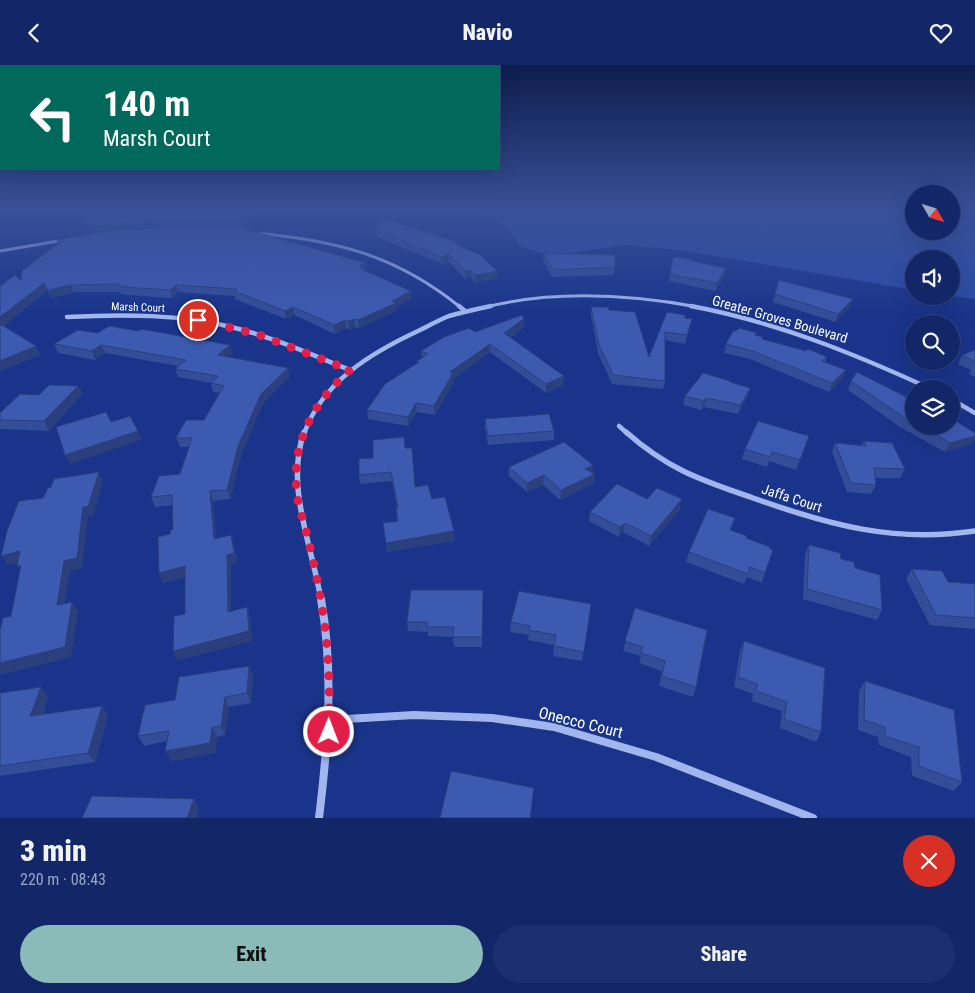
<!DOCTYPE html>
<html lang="en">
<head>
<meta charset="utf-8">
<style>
  body { margin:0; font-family:"Roboto Condensed",sans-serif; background:#1c2f6e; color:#f1f3f6; height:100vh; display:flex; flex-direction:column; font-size:19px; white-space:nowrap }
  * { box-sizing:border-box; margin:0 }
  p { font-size:16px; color:#9da5c0 }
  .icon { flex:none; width:28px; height:28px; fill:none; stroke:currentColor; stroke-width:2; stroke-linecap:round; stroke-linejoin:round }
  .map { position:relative; height:753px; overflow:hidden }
  .drawer { display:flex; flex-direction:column; background:#132768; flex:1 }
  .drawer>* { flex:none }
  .hud { position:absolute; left:0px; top:0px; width:500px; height:105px; box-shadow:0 5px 20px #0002,0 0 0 1px #32447c; background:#00695c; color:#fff; overflow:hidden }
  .needle { width:32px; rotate:129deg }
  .controls { position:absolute; left:905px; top:120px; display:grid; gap:10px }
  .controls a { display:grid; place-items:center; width:55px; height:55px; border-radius:50%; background:#132768; box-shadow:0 5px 20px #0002,0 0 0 1px #32447c; font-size:25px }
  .pin { position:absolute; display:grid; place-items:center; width:42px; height:42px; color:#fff; margin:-21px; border:2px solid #fff; border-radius:50%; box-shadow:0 1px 5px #0007 }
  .me { position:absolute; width:55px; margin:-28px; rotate:1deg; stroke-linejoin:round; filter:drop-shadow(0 0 4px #0008) }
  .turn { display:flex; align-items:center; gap:18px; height:105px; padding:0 20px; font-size:22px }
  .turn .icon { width:65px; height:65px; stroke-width:2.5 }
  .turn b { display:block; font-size:35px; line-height:42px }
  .round { display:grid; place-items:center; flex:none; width:52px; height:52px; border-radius:26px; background:#1c2f6e }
  .headline { display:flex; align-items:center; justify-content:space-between; height:85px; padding:0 20px }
  h1 { font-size:30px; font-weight:800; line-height:38px }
  .cta { display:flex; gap:10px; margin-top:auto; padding:10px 20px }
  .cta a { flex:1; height:58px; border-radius:30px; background:#8bbbb9; color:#111; font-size:20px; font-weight:800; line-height:58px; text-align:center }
  .cta a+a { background:#1c2f6e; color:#f1f3f6 }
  header { display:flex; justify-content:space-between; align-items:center; height:65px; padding:0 20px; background:#132768; font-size:22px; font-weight:800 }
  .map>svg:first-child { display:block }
  .green { fill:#2b4ca8 }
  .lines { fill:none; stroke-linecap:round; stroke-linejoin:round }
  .minor-far3 { stroke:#a2b6ee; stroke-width:3 }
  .minor-far2 { stroke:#a2b6ee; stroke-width:4.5 }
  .minor-far1 { stroke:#a2b6ee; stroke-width:5.5 }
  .minor { stroke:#a2b6ee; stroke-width:8 }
  .wall { fill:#344d98 }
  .shaded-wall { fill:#2b3f7c }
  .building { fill:#3d5ab1; stroke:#2b3f7c }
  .route { stroke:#e11d48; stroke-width:9; stroke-dasharray:0 16.2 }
  .labels { text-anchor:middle; stroke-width:4; stroke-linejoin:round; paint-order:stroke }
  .far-street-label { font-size:11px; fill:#fff; stroke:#19348a }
  .street-label { font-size:14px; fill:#fff; stroke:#19348a }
  .near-street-label { font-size:16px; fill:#fff; stroke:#19348a }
</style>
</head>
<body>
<header><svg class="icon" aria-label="back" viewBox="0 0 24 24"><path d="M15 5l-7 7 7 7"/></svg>Navio<svg class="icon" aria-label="heart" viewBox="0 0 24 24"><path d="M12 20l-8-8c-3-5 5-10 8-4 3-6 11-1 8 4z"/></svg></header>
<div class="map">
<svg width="975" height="753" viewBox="0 0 975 753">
  <rect width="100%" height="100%" fill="#19348a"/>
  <path class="green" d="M478,145H914V166H951V145H975V234L951,231V194H914V225L680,185L625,180L552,191L519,181C509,162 498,152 478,145Z"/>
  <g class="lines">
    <g class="minor-far3">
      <path d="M254,168C335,175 396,190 460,242"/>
      <path d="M0,186L64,175"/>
      <path d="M486,242C555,225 627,229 698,242"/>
    </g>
    <g class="minor-far2">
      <path d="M459,241L465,246"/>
      <path d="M691,241C776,257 853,288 931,324"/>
      <path d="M67,252C123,249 180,249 235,263C275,273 312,290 350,305"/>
      <path d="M951,334L975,348"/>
      <path d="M619,361L628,369"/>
      <path d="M304,369C322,317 371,288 418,266C428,261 439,255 449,251C463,247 477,244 491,241"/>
    </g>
    <g class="minor-far1">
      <path d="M304,367C285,422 312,480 321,535"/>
      <path d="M626,367C669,405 701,415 753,433C829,460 894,478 975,466"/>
    </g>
    <g class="minor">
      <path d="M329,655L414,650L492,653L554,662L656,692L813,753"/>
      <path d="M319,753C328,679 334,607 321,534"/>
    </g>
  </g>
  <g class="wall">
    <path d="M249,145L245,163H242L365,198L366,206H365L411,234L396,242V246L359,263L355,262L350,265L346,263L335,269L294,250L286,254L235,234V231L178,227L172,233L127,230L126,229H121L120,227H74L52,233L47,225L4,261L36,281L40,290L0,306V221L21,216L59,178L57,175L90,169L88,162Z"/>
    <path d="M376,165L457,177V180L497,206V213L475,218L471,212L465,214L449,197L443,199L377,172Z"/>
    <path d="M544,188L615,202L614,210L552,212L543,195Z"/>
    <path d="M673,192L691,196L725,211L715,226L669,216Z"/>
    <path d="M779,215L850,242L835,257L773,237Z"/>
    <path d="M591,242L609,245L649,292L667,247L685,253L690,262L685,279L665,275V316L663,324L612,319L598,288L591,250Z"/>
    <path d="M524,254V262L510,273L564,311L563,320L546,328L490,287L453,314L454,317L435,350L417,347L408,361L368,354L367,345L417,299V296L422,293L421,286L475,267Z"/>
    <path d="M78,265L233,288L228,292L288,303L289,312L263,338L241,390L230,434L213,436L216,474L234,480L237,498L231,499V546L250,552L252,576L178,595L173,586L185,549V512L163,518L159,508L170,469L173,464L172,440L155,442L151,432L180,409L189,382H180L176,373L204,355L219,328L213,327L211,318L178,312L175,304L178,301L105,288L95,295L58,288L54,279Z"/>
    <path d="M756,270L763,274L827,292L825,297L842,314L829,327L750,294L724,288L726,279Z"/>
    <path d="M975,285V312L969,309L971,305L958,299L962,290Z"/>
    <path d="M851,316L908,333H914V361H951L972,379L945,387L900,362L848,325Z"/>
    <path d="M730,317L750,323L747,332L738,349L704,342L701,345L683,340L685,331Z"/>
    <path d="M78,321L82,329L49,366L0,364V348L39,330Z"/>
    <path d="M485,354L554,366V375L488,380L485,363Z"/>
    <path d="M809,371L796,405L769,396L767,402L742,394L745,384Z"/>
    <path d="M864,376L905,404L900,413H875L876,420L871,429L847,427L832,387L835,378L862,380Z"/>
    <path d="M405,383L415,422L432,434L454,466V476L387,487L383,458L397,456L396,442H397L392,416L360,419L359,410Z"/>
    <path d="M509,402L592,407L594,418L560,435L543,420L527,427L509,411Z"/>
    <path d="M647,434L680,444L649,481L623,467L619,472L589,456L590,447Z"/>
    <path d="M730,465L746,473L765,508L762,518L747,512L744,519L686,497L689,487Z"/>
    <path d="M809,480L841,494L882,545L877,555L803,534L805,490Z"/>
    <path d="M912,504L948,517L975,519V564L930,560L906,514Z"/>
    <path d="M483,525L482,582H454L453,572L428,571V567L408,566L407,557Z"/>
    <path d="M591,539L582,596L553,591L554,580L528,575L529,570L510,567L511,557Z"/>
    <path d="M635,543L696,622L693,632L659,621L662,606L639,598L641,591L623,586Z"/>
    <path d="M744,576L821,667L816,677L780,663L782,646L752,636L753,629L734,622L740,586Z"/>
    <path d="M249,601L253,611L251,638L229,642L225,670L217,672L215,688L171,696L167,676L144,681L138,671L175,635Z"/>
    <path d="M865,616L962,717L954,726L912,711L911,692L879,680L878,672L858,665L859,626Z"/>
    <path d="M0,628L48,632L42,650L102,641L108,651L95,697L0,711Z"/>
  </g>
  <g class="shaded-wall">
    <path d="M246,145H249L245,163L243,156Z"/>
    <path d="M155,156L157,163L90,169L88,162Z"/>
    <path d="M449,189V197L443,199L442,192Z"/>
    <path d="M365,198L366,206L364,207L365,210L359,201Z"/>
    <path d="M726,203L725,211L715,226L717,218Z"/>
    <path d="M470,205L471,212L465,214V206Z"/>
    <path d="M497,206V213L475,218V210Z"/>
    <path d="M44,218L47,225L0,264V252Z"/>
    <path d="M71,220L74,227L52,233L48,225Z"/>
    <path d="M176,220L178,227L172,233L170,225Z"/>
    <path d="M411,226V234L396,242V246L359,263L358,255L392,236Z"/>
    <path d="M853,234L850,242L835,257L838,249Z"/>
    <path d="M293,242L294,250L286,254L285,246Z"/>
    <path d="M354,254L355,262L350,265L348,256Z"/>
    <path d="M524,254V262L504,277V268Z"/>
    <path d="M692,254L690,262L685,279L687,270Z"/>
    <path d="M345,255L346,263L335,269L334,260Z"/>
    <path d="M490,279V287L453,314L454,317L435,350L434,341L450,307Z"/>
    <path d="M101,280L105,288L95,295L92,286Z"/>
    <path d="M230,280L233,288L220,299L218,290Z"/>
    <path d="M36,281L40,290L0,306V296Z"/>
    <path d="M288,303L289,312L263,338L241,390L230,434L227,425L238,381L261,329Z"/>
    <path d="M846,305L842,314L829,327L832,318Z"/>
    <path d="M564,311L563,320L546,328V319Z"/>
    <path d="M78,321L82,329L49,366L44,356Z"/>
    <path d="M750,323L747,332L738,349L741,340Z"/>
    <path d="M706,333L704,342L701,345L704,336Z"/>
    <path d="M416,338L417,347L408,361V352Z"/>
    <path d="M138,366L141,375L70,399L65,390Z"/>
    <path d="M975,371V374L972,379L945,387L950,378Z"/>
    <path d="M593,400L592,410L585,404Z"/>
    <path d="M99,407L103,417L93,451L88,452L82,503L70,506L62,550L57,540L64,496L83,442Z"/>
    <path d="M595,409L594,418L560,435L561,425Z"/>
    <path d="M544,410L543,420L527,427V418Z"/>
    <path d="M210,426L213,436L217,484L214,474Z"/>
    <path d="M682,434L680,444L649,481L651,471Z"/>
    <path d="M625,458L623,467L619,472L620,462Z"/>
    <path d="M454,466V476L387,487L386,478Z"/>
    <path d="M231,470L234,480L237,498L231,499V557L228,547L227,490Z"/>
    <path d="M20,486L26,496L8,500L1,491Z"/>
    <path d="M21,500L23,511L17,501Z"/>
    <path d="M185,501L189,511L163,518L159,508Z"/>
    <path d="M72,537L78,546L71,592L0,610V598Z"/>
    <path d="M247,542L250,552L252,576L178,595L173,586Z"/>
    <path d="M249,601L253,611L251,638L247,628Z"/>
    <path d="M41,622L48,632L37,661L30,651Z"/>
    <path d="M225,632L229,642L225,670L221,661Z"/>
    <path d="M102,641L108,651L95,697L88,688Z"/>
    <path d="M212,662L217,672L215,688L171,696L165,686Z"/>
    <path d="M194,734L199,743L196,753H187Z"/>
  </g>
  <g class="building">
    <path d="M85,145H246L243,156L211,154L155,156L88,162Z"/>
    <path d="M381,153L457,177L454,179L479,189L497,206L475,210L470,205L465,206L449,189L442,192L376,165Z"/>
    <path d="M210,161L242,163L365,198L359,201L364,203L361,204L411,226L392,236L396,238L358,255L354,254L348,256L345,255L334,260L293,242L285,246L234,226L237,224L176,220L170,225L124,222L126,221H118L119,219L71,220L48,225L44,218L0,252V221L15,210L21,216L22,206L59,178L57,175L101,167L156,163Z"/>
    <path d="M544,188L615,190V202L553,205Z"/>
    <path d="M673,192L691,194V196L726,203L717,218L670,209Z"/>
    <path d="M779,215L853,234L838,249L775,229Z"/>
    <path d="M591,242H608L609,245L635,247L649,292L667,247L685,250V253L692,254L687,270L665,267V316L613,310L599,280Z"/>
    <path d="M522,250L524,254L504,268L564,311L546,319L490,279L450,307L453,308L434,341L416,338L408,352L367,345L385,319L419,297L417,296L428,289L421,286L444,272L469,263L475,267Z"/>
    <path d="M0,259L36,281L0,296Z"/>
    <path d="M109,261L138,266L141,264L230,280L218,290L288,303L261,329L238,381L227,425L210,426L214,474L231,470L234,488L227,490L228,547L247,542L249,566L173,586L174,551L185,549V501L159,508L158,472L170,469L171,465L173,464L172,430L151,432L159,411L180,409L192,373H176L186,355H204L224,321L211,318L218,311L175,304L186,295L101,280L92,286L54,279L78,265L98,268Z"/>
    <path d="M739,263L757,268L755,270L763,272L762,274L806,286L808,284L827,292L822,296L846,305L832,318L752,286L726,279L733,266H736Z"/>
    <path d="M975,285V297L962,290Z"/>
    <path d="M857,307L908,333L911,332L914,333V358L905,353L851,316Z"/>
    <path d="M703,308L730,316V317L750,323L741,340L706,333L704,336L685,331Z"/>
    <path d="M49,320L78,321L44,356L0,355V348L20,329L39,330Z"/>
    <path d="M106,347L111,357L130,351L138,366L65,390L56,362Z"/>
    <path d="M549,349L554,366L488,371L485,354Z"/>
    <path d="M951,353L975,368V371L950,378L920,361H951Z"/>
    <path d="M758,356L809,371L800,395L772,387L770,392L745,384Z"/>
    <path d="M404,372L405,383H412L415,422L428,420L432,434L445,432L454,466L386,478L383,458L398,456L396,442H398L391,407L359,410V394L373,393V375Z"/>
    <path d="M864,376L892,378L905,404L874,403L876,420L851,418L835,378L866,381Z"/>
    <path d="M564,377L593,400L585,404L595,409L561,425L544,410L527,418L509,402Z"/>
    <path d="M99,407L88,442H83L77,493L64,496L57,540L72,537L65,582L0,598V565L3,553L11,551L21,500L17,501L20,486L1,491L7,466L19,436L43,433L48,423L51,422L54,414Z"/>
    <path d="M617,419L647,434L657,423L682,434L651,471L625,458L620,462L590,447Z"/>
    <path d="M708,444L735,453L730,465L747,471L746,473L770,482L769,483L773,485L765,508L750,502L748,509L689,487Z"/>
    <path d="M809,480L840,488L841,494L854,497L855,503L880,510L882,545L807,524Z"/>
    <path d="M912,504L942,506L948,517L975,519V553L936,550Z"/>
    <path d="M411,525H483L482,572H453L454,562H427L428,557H407Z"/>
    <path d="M519,526L591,539L584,587L554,581L556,570L529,565L530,561L511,557Z"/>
    <path d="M635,543L707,565L696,622L662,611L665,596L641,588L643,582L625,576Z"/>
    <path d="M744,576L825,603L821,667L784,654L787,637L756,626L757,619L738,612Z"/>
    <path d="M249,601L247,628L225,632L221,661L212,662L210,678L165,686L169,666L138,671L145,640L175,635L179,612Z"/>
    <path d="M865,616L954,645L962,717L919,701V682L885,671V662L864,655Z"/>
    <path d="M41,622L30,651L102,641L88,688L0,701V628Z"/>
    <path d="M451,706L534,723L530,753H440Z"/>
    <path d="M92,731L194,734L187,753H82Z"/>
  </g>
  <linearGradient id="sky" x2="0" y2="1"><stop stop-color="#0e1d4c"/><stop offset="0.58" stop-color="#385098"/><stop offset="1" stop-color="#385098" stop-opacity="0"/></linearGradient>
  <rect width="975" height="251" fill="url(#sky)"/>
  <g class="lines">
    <path class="route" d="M198,255L257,269L350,305C312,339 291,378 297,430C299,443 304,457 307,470C313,494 318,518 322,542C329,583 330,625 329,667"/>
  </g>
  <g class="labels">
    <g class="far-street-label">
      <text transform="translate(138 242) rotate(2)" y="4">Marsh Court</text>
    </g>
    <g class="street-label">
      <text transform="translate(780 254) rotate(16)" y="5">Greater Groves Boulevard</text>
      <text transform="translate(792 433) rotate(18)" y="5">Jaffa Court</text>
    </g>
    <g class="near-street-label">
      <text transform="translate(581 657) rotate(14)" y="6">Onecco Court</text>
    </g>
  </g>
</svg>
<div class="controls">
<a><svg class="needle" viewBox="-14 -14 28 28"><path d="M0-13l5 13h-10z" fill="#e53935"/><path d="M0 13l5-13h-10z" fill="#9da5c0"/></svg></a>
<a><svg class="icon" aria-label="sound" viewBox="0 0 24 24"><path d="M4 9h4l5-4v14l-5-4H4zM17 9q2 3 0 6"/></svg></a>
<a><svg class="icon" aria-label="search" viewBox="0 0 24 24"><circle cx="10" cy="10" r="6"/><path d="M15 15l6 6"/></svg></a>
<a><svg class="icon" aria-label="layers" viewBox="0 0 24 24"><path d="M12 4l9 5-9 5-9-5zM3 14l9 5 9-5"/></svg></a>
</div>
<div class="pin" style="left:198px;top:255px;background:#d93025"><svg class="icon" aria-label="arrive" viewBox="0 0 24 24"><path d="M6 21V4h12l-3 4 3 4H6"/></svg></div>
<svg class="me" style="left:329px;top:667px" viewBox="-20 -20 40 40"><circle r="17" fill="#e11d48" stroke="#fff" stroke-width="3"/><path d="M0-11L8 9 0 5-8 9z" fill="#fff"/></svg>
<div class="hud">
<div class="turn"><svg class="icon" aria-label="left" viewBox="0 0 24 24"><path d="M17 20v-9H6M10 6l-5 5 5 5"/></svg><div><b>140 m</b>Marsh Court</div></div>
</div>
</div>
<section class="drawer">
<div class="headline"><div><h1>3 min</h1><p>220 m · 08:43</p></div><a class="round" style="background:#d93025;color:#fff"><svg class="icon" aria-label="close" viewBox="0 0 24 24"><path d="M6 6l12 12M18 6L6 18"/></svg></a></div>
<div class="cta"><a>Exit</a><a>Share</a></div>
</section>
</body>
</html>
